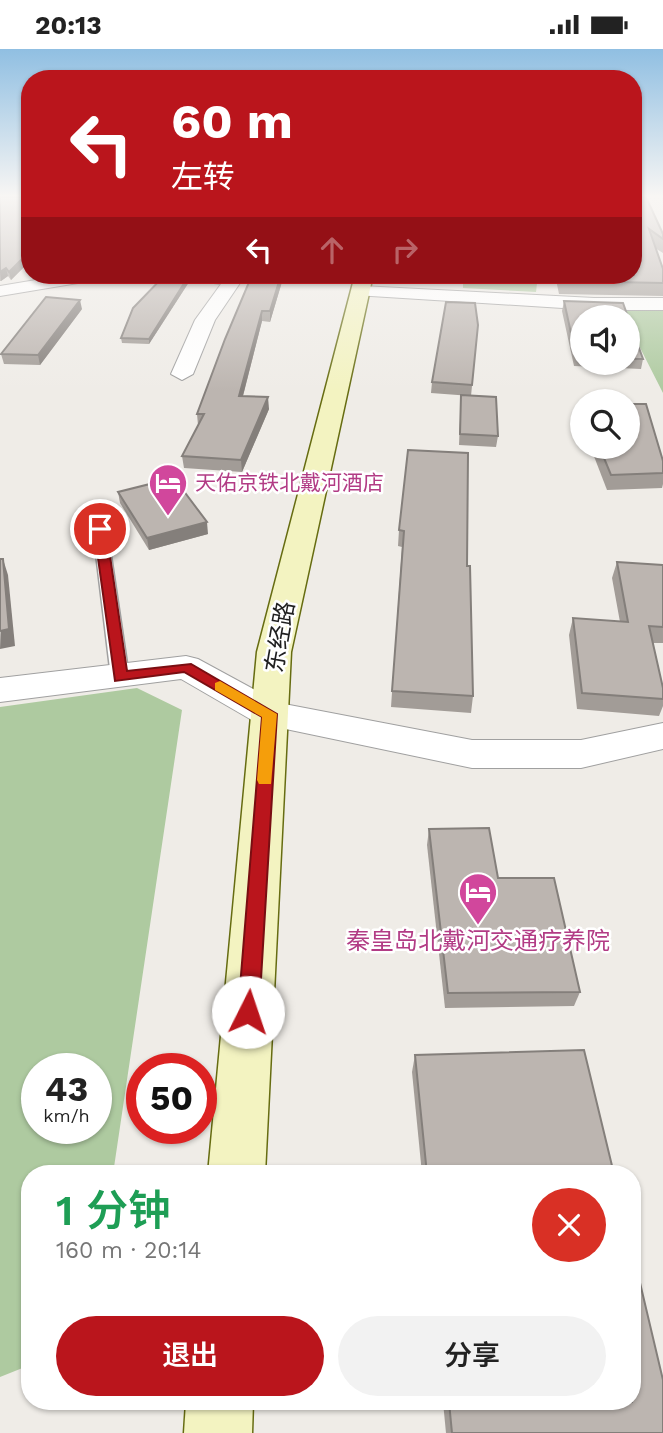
<!DOCTYPE html>
<html lang="zh">
<head>
<meta charset="utf-8">
<style>
  body { margin:0; font-family:"Work Sans","Noto Sans SC",sans-serif; background:#f2f2f2; color:#222; height:100vh; display:flex; flex-direction:column; font-size:26px; white-space:nowrap }
  * { box-sizing:border-box; margin:0 }
  p { font-size:23px; color:#767676 }
  .icon { flex:none; width:38px; height:38px; fill:none; stroke:currentColor; stroke-width:2; stroke-linecap:round; stroke-linejoin:round }
  .map { position:relative; flex:1; overflow:hidden }
  .side { position:absolute; left:21px; top:1116px; width:620px; height:245px; display:flex; flex-direction:column; background:#fff; border-radius:28px; box-shadow:0 2px 5px #0004 }
  .side>* { flex:none }
  .hud { position:absolute; left:21px; top:21px; width:621px; height:214px; border-radius:28px; box-shadow:0 2px 5px #0004; background:#ba151c; color:#fff; overflow:hidden }
  .tools { position:absolute; left:570px; top:256px; display:grid; gap:14px }
  .tools a { display:grid; place-items:center; width:70px; height:70px; border-radius:50%; background:#fff; box-shadow:0 2px 5px #0004; font-size:35px }
  .speed { position:absolute; left:21px; top:1004px; display:flex; gap:14px; font-size:35px; font-weight:700; text-align:center }
  .speed>* { display:grid; place-content:center; width:91px; height:91px; border-radius:50%; background:#fff; box-shadow:0 2px 5px #0004; line-height:1 }
  .speed small { font-size:18px; font-weight:400 }
  .speed .limit { border:10px solid #d22; background:#fff; color:#111 }
  .pin { position:absolute; display:grid; place-items:center; width:60px; height:60px; color:#fff; margin:-30px; border:4px solid #fff; border-radius:50%; box-shadow:0 2px 7px #0007 }
  .me { position:absolute; width:77px; margin:-38px; rotate:4deg; stroke-linejoin:round; filter:drop-shadow(0 0 5px #0008) }
  .turn { display:flex; align-items:center; gap:24px; height:147px; padding:0 35px; font-size:32px }
  .turn .icon { width:91px; height:91px; stroke-width:2.5 }
  .turn b { display:block; font-size:49px; line-height:60px }
  .lanes { display:flex; align-items:center; height:66px; padding:0 35px; background:#0003; justify-content:center; gap:35px; direction:ltr }
  .lanes .off { opacity:.35 }
  .round { display:grid; place-items:center; flex:none; width:74px; height:74px; border-radius:37px; background:#f2f2f2 }
  .overview { display:flex; align-items:center; justify-content:space-between; height:119px; padding:0 35px }
  h1 { font-size:42px; font-weight:600; line-height:52px; color:#1e9e55 }
  .action { display:flex; gap:14px; margin-top:auto; padding:14px 35px }
  .action a { flex:1; height:80px; border-radius:42px; background:#ba151c; color:#fff; font-size:28px; font-weight:600; line-height:80px; text-align:center }
  .action a+a { background:#f2f2f2; color:#222 }
  .status { display:flex; justify-content:space-between; align-items:center; height:49px; padding:0 35px; background:#fff; direction:ltr }
  .status svg { height:19px; fill:currentColor }
  .map>svg:first-child { display:block }
  .forest { fill:#aecaa0; fill-rule:evenodd }
  .lines { fill:none; stroke-linecap:round; stroke-linejoin:round }
  .service-casing { stroke:#a0a0a0; stroke-width:3 }
  .minor-casing { stroke:#a0a0a0; stroke-width:2 }
  .secondary-casing { stroke:#666c11; stroke-width:3 }
  .service { fill:#fff; fill-rule:evenodd }
  .minor { fill:#fff; fill-rule:evenodd }
  .secondary { fill:#f3f3c1; fill-rule:evenodd }
  .wall { fill:#a29c97 }
  .shaded-wall { fill:#847f7b }
  .building { fill:#bcb5b0; stroke:#847f7b; stroke-width:2 }
  .route { fill:#ba151c; stroke:#790e12; stroke-width:2 }
  .slow { fill:#f59e0b }
  .labels { text-anchor:middle; stroke-width:5; stroke-linejoin:round; paint-order:stroke }
  .far-hotel-label { font-size:21px; fill:#b23c85; stroke:#fff; text-anchor:start }
  .street-label { font-size:24px; fill:#1f1f1f; stroke:#fff }
  .hotel-label { font-size:24px; fill:#b23c85; stroke:#fff }
</style>
</head>
<body>
<div class="status"><b>20:13</b><svg viewBox="0 0 49 12"><path d="M0 12V9h3v3zM5 12V6h3v6zM10 12V3h3v9zM15 12V0h3v12zM26 1h20v11H26zM47 4h2v5h-2z"/></svg></div>
<div class="map">
<svg width="663" height="1384" viewBox="0 0 663 1384">
  <rect width="100%" height="100%" fill="#efece7"/>
  <g class="forest">
    <path d="M463,226H538L536,243L463,239Z"/>
    <path d="M663,258V344L628,275V268H625L621,260Z"/>
    <path d="M137,639L182,661L113,1125H30V1316L0,1328V658ZM37,1020H96V1080H37Z"/>
  </g>
  <g class="lines">
    <g class="service-casing">
      <path id="service" d="M100,476L107,480L129,628L120,634L111,628L93,480Z"/>
    </g>
    <g class="minor-casing">
      <g id="minor">
        <path d="M66,226H105L96,231L0,247V237Z"/>
        <path d="M182,226H233L242,231L215,271L193,325L182,331L171,325L195,271L221,235L191,231Z"/>
        <path d="M361,237L594,249H663V261H594L355,246L352,242L355,238Z"/>
        <path d="M186,607L198,610L279,654L472,691H581L663,674V700L581,719H472L257,674L181,630L0,653V629Z"/>
      </g>
    </g>
    <g class="secondary-casing">
      <g id="secondary">
        <path d="M355,226H373L291,603L265,1125H208L257,603Z"/>
        <path d="M186,1353H253L252,1384H184Z"/>
      </g>
    </g>
    <use href="#service" class="service"/>
    <use href="#minor" class="minor"/>
    <use href="#secondary" class="secondary"/>
  </g>
  <g class="wall">
    <path d="M0,148H30V212L11,231L8,227L1,232H0Z"/>
    <path d="M634,148L663,185V204L655,199L663,220V247L559,245L555,226H634Z"/>
    <path d="M284,226L270,273L262,272L243,347L269,360L242,423L184,419L182,407L198,376L197,365Z"/>
    <path d="M189,233L149,295L122,294L121,289Z"/>
    <path d="M564,252L583,268V313H628V269L643,310L641,320L574,317L562,262Z"/>
    <path d="M82,260L40,316L4,315L1,305Z"/>
    <path d="M478,276L471,347L431,344L432,333Z"/>
    <path d="M461,346L498,387L496,398L459,396Z"/>
    <path d="M582,355H583V380L579,370Z"/>
    <path d="M590,397H628L663,412V435L662,439L607,441Z"/>
    <path d="M408,401L467,517L473,647L471,664L391,658L402,498L398,497L399,481Z"/>
    <path d="M118,443L208,485L149,501L120,454Z"/>
    <path d="M617,513L663,516V594H653L663,639V657L659,667L577,660L569,586L573,569L620,573L612,529Z"/>
    <path d="M429,780L498,829L580,943L574,957L445,959L427,796Z"/>
    <path d="M415,1006L614,1125H422L412,1023Z"/>
    <path d="M443,1353H632L663,1384H446Z"/>
  </g>
  <g class="shaded-wall">
    <path d="M30,202V212L11,231L9,223Z"/>
    <path d="M6,219L8,227L1,232L0,223Z"/>
    <path d="M281,226H284L270,273V262Z"/>
    <path d="M188,228L189,233L149,295V290Z"/>
    <path d="M80,251L82,260L40,316L38,306Z"/>
    <path d="M262,262V272L240,358L239,347Z"/>
    <path d="M268,348L269,360L242,423L241,411Z"/>
    <path d="M207,473L208,485L149,501L147,489Z"/>
    <path d="M3,510L8,526L15,597L0,600Z"/>
  </g>
  <g class="building">
    <path d="M0,148H30V202L9,223L6,219L0,223Z"/>
    <path d="M634,148H646L663,185V190L649,180L663,220V234L561,232L560,226H634Z"/>
    <path d="M165,226H186L188,228L149,290L121,289L133,259Z"/>
    <path d="M252,226H281L270,262H262L239,347L268,348L241,411L182,407L204,365H197L225,290Z"/>
    <path d="M46,248L80,251L38,306L1,305Z"/>
    <path d="M564,252L623,254L628,268H583V307H576Z"/>
    <path d="M446,253L475,254L478,276L472,336L432,333Z"/>
    <path d="M628,269L643,310H628Z"/>
    <path d="M461,346L496,348L498,387L460,385Z"/>
    <path d="M628,355H646L663,412V424L611,426L599,397H628Z"/>
    <path d="M408,401L468,404L467,517H470L473,647L392,642L404,482L399,481Z"/>
    <path d="M174,429L207,473L147,489L118,443Z"/>
    <path d="M0,510H3L9,580L0,582Z"/>
    <path d="M617,513L663,516V578L649,577L663,639V650L582,644L573,569L628,573Z"/>
    <path d="M489,779L498,829H554L580,943L448,944L429,780Z"/>
    <path d="M584,1001L614,1125H427L415,1006Z"/>
    <path d="M632,1200L663,1331V1384H452L449,1353H632Z"/>
  </g>
  <linearGradient id="sky" x2="0" y2="1"><stop stop-color="#90bfe2"/><stop offset="0.43" stop-color="#f8f6f4"/><stop offset="1" stop-color="#f8f6f4" stop-opacity="0"/></linearGradient>
  <rect width="663" height="342" fill="url(#sky)"/>
  <path class="route" d="M100,477L106,480L127,622L191,615L277,665L259,963L255,970L248,973L241,970L238,963L262,668L184,623L115,632L94,480Z"/>
  <path class="slow" d="M220,632L277,665L271,735H259L257,731L262,668L215,641V634Z"/>
  <defs>
    <g id="hotel-pin" transform="scale(2.0125)"><path d="M0 17L-7.5 6A9.5 9.5 0 1 1 7.5 6Z" fill="#d1479c" stroke="#fff"/><path d="M-6-4.5h1.5V1H6V5H4.5V3h-9V5H-6ZM-4 0a1.8 1.8 0 1 1 3.6 0ZM.5 0V-2.5h3Q6-2.5 6 0Z" fill="#fff"/></g>
  </defs>
  <g fill-rule="evenodd">
    <use href="#hotel-pin" x="168" y="434"/>
    <use href="#hotel-pin" x="478" y="843"/>
  </g>
  <g class="labels">
    <g class="far-hotel-label">
      <text x="195" y="441">天佑京铁北戴河酒店</text>
    </g>
    <g class="street-label">
      <text transform="translate(280 588) rotate(-80)" y="8">东经路</text>
    </g>
    <g class="hotel-label">
      <text x="478" y="900">秦皇岛北戴河交通疗养院</text>
    </g>
  </g>
</svg>
<div class="tools">
<a><svg class="icon" aria-label="sound" viewBox="0 0 24 24"><path d="M4 9h4l5-4v14l-5-4H4zM17 9q2 3 0 6"/></svg></a>
<a><svg class="icon" aria-label="search" viewBox="0 0 24 24"><circle cx="10" cy="10" r="6"/><path d="M15 15l6 6"/></svg></a>
</div>
<div class="speed"><div>43<small>km/h</small></div><div class="limit">50</div></div>
<div class="pin" style="left:100px;top:480px;background:#d93025"><svg class="icon" aria-label="arrive" viewBox="0 0 24 24"><path d="M6 21V4h12l-3 4 3 4H6"/></svg></div>
<svg class="me" style="left:248px;top:963px" viewBox="-20 -20 40 40"><circle r="19" fill="#fff"/><path d="M0-13L10 11 0 6-10 11z" fill="#ba151c"/></svg>
<div class="hud">
<div class="turn"><svg class="icon" aria-label="left" viewBox="0 0 24 24"><path d="M17 20v-9H6M10 6l-5 5 5 5"/></svg><div><b>60 m</b>左转</div></div>
<div class="lanes"><svg class="icon" aria-label="left" viewBox="0 0 24 24"><path d="M17 20v-9H6M10 6l-5 5 5 5"/></svg><svg class="icon off" aria-label="ahead" viewBox="0 0 24 24"><path d="M12 20V5M6 11l6-6 6 6"/></svg><svg class="icon off" aria-label="right" viewBox="0 0 24 24"><path d="M7 20v-9h11M14 6l5 5-5 5"/></svg></div>
</div>
<section class="side">
<div class="overview"><div><h1>1 分钟</h1><p>160 m · 20:14</p></div><a class="round" style="background:#d93025;color:#fff"><svg class="icon" aria-label="close" viewBox="0 0 24 24"><path d="M6 6l12 12M18 6L6 18"/></svg></a></div>
<div class="action"><a>退出</a><a>分享</a></div>
</section>
</div>
</body>
</html>
